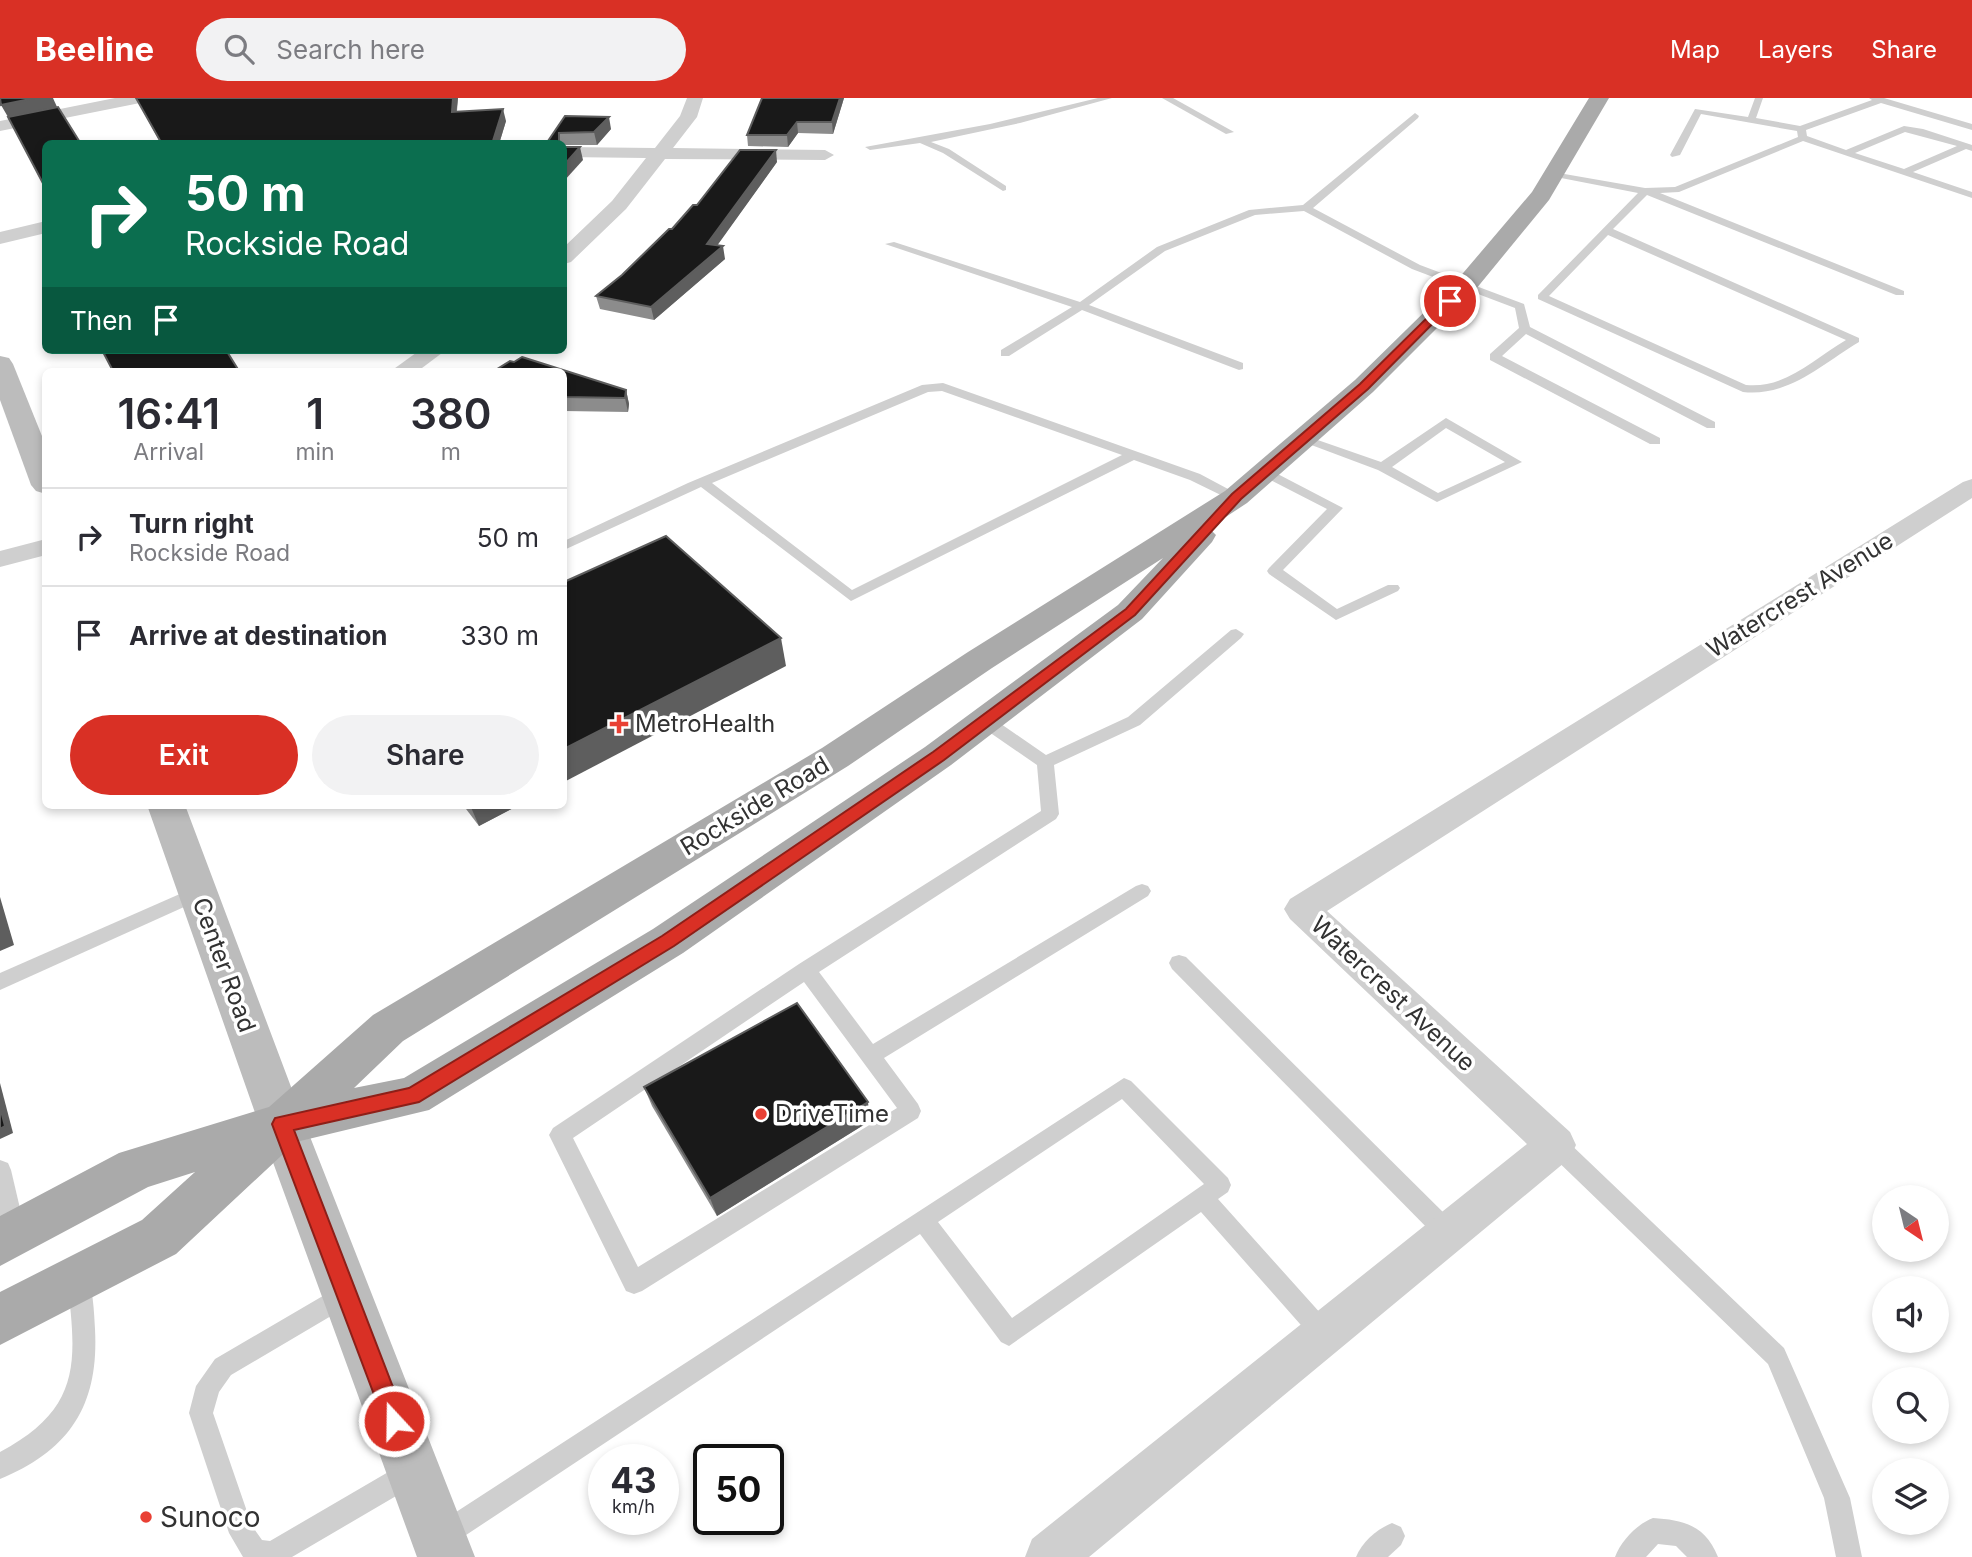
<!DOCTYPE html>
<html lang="en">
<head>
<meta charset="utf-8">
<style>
  body { margin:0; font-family:Inter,sans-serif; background:#f2f2f3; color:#2b2b33; height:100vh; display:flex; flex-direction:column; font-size:26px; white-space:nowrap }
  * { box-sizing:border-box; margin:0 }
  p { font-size:23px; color:#7c7c81 }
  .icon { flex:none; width:38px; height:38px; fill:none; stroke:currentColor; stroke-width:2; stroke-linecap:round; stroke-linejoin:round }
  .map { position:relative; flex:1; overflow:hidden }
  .side { position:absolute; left:42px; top:270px; width:525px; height:441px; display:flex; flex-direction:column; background:#fff; border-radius:10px; box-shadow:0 4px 10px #0003 }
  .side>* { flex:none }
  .hud { position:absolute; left:42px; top:42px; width:525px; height:214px; border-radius:10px; box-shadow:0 4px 10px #0003; background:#0b6e4f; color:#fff; overflow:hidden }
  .needle { width:46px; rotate:145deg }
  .buttons { position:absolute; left:1872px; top:1087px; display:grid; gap:14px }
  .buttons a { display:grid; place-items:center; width:77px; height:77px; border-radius:50%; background:#fff; box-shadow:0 4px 10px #0003; font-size:35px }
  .speed { position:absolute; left:588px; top:1346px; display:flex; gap:14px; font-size:35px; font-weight:700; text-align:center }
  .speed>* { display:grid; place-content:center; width:91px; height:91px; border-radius:50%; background:#fff; box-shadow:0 4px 10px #0003; line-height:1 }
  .speed small { font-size:18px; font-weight:400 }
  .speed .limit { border:4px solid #111; border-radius:10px; background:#fff; color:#111 }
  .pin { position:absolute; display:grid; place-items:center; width:60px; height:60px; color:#fff; margin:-30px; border:4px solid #fff; border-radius:50%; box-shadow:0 2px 7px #0007 }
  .me { position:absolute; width:77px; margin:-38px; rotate:339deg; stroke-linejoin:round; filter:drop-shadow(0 0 5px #0008) }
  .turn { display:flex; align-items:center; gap:24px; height:147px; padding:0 28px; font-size:32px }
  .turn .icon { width:91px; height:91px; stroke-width:2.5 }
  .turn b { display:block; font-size:49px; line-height:60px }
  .then { display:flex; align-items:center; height:66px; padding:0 28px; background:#0003; gap:14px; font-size:26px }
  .eta { display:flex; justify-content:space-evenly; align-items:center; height:119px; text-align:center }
  .eta b { font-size:42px; font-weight:600; line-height:49px }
  .button { display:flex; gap:14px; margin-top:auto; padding:14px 28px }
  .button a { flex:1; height:80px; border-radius:42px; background:#d93025; color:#fff; font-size:28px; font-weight:600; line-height:80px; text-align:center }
  .button a+a { background:#f2f2f3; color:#2b2b33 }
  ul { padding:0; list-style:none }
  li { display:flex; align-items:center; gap:21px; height:98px; padding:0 28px; border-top:2px solid #e1e1e2 }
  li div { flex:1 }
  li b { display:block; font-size:26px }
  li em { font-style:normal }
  header { display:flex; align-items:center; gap:42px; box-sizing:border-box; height:98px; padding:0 35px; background:#d93025; color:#fff }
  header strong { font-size:33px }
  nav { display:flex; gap:38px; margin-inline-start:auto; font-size:24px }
  .search { width:490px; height:63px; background:#f2f2f3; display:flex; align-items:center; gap:18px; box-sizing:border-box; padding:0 24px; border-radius:38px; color:#7c7c81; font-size:26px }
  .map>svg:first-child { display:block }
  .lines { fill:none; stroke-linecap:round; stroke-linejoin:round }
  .service { fill:#cfcfcf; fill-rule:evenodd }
  .minor { fill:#cfcfcf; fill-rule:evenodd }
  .secondary { fill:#bcbcbc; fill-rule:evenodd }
  .primary { fill:#aaa; fill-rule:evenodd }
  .wall { fill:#8c8c8c }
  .shaded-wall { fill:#5e5e5e }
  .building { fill:#191919; stroke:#5e5e5e; stroke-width:2 }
  .route { fill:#d93025; stroke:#8d1f18; stroke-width:2 }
  .poi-dot { fill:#e94034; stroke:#fff; stroke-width:2.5 }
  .labels { text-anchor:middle; stroke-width:7; stroke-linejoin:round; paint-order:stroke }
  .street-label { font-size:24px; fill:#323232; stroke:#fff }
  .poi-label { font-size:24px; fill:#323232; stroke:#fff; text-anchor:start }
  .near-poi-label { font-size:28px; fill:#323232; stroke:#fff; text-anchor:start }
</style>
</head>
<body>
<header>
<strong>Beeline</strong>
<div class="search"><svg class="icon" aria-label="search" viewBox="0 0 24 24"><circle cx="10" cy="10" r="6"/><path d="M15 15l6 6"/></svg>Search here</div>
<nav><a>Map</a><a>Layers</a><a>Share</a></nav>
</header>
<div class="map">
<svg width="1972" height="1459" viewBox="0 0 1972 1459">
  <rect width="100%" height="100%" fill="#fff"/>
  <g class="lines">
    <g class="service">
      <path d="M1098,0H1112L1020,25L931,44L949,51L1006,88V92L1003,93L943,55L920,45L870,52L865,49L990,26Z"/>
      <path d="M1162,0H1173L1234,34L1226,36Z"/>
      <path d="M1755,0H1763L1756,20L1800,28L1872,2L1869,0H1884L1972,26V32L1881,5L1806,32L1807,38L1846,52L1904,28L1923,31L1972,47V53L1966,51L1913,74L1972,94V100L1803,43L1679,94L1660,95L1904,193V197H1896L1647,97L1613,131L1859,240V244C1822,266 1789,299 1743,294L1538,201V197L1638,95L1556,79L1551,76L1553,74L1645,90L1675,89L1798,39L1797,33L1701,16L1680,57L1672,59L1670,57L1695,11L1748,19ZM1905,34L1957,48L1904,71L1855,55ZM1608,137L1846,242C1814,261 1785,291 1746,287L1549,198Z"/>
      <path d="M1415,15L1419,18L1418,20L1313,110L1420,167L1524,206L1530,229L1715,324V330H1707L1526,236L1502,258L1660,340V346H1650L1490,262V256L1519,230L1515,210L1412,171L1304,113L1255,117L1165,153L1089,207L1243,265V271L1239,272L1082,212L1009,258H1001V252L1072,209L885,146L894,144L1080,204L1157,149L1249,112L1303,107Z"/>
      <path d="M943,285L1200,376L1243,399L1236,403L1231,402L1190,382L1134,362L851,503L701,389L564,452V443L688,385L922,287ZM942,293L1122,357L852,492L712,385L928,294Z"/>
      <path d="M1446,320L1522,364L1437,404L1378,372L1298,342L1304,338L1309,339L1381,364ZM1446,330L1505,364L1438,395L1392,369Z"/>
      <path d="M1266,370L1343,410L1283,472L1337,511L1388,487H1398L1400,490L1398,493L1336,522L1269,476L1267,473L1269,470L1327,411L1261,377L1259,374Z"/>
      <path d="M1236,531L1244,536L1241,540L1140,627L1054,667L1059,716L1056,721L819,874L873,946L1136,788L1142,786L1148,788L1151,793L1148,798L884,960L918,1006L921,1013L918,1020L642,1193L634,1196L626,1193L549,1037L553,1030L799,866L1041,713L1037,667L979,627L977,623L979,619H991L1046,657L1128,619L1231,532ZM804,884L897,1010L638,1169L573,1040Z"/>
      <path d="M198,788L204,790L207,795L204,800L0,892V875Z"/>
      <path d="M1179,857L1186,859L1457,1128L1460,1136L1457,1144L1449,1147L1441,1144L1172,871L1169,865L1172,859Z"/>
      <path d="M1124,980L1131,983L1228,1080L1231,1087L1228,1094L1218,1101L1331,1227L1335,1235L1331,1243L1323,1247L1315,1243L1201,1114L1009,1248L1001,1244L920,1136L451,1447L442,1451L433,1447L429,1438L433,1429ZM1122,1001L1204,1086L1012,1220L938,1124Z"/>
      <path d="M1556,1037L1564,1040L1784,1250L1850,1400L1862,1459H1836L1824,1400L1768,1266L1548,1054L1545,1047L1548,1040Z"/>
      <path d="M0,1062L8,1065L11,1072L26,1136L23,1144L15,1147L7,1144L0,1119Z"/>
      <path d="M78,1170L86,1173C93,1190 94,1212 95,1231C99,1307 70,1352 0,1381V1354C82,1310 77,1264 67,1181L70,1173Z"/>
      <path d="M345,1185L353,1189L357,1197L353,1205L231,1277L219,1294L213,1315L252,1428L262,1442L270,1443L402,1366L411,1362L420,1366L424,1375L420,1384L292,1459H243L229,1435L189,1315L196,1288L215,1261Z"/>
      <path d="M1653,1420C1684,1422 1705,1427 1718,1459H1687L1676,1448L1658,1446L1646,1459H1615C1621,1443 1637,1426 1653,1420Z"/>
      <path d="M1392,1425L1401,1429L1405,1438L1401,1447L1388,1459H1356C1362,1444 1377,1431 1392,1425Z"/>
    </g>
    <g class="minor">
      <path d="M115,0H148L140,5L0,33V23Z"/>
      <path d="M687,0H703L697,19L673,50L825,52L834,57L825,62L665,61L626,111L571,164L564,166V149L612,103L646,60L564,59V49L655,50L680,18Z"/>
      <path d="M46,123V135L0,146V134Z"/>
      <path d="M420,252H446L418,273H391Z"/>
      <path d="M1972,381V400L1327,813L1570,1034L1576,1047L1570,1060L1089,1459H1025L1032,1441L1527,1046L1290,821L1284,811L1290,801L1963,384Z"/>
      <path d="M46,441V457L0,469V453Z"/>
    </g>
    <g class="secondary">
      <path d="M0,258L9,260L13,266L46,348V396L36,393L31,387L0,302Z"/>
      <path d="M147,707H185L305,1026L475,1459H417L259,1026Z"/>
    </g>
    <path class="primary" d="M1589,0H1609L1549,102L1476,191L1373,294L1247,405L1209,430L1216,437L1212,444L1142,521L951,667L683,855L429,1012L296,1044L176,1156L0,1247V1194L142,1122L195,1074L148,1089L0,1168V1118L119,1055L269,1009L373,917L822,650L968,554L1225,393L1355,282L1458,181L1532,94ZM1163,460L1118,507L925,649L653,831L404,980L354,990L403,943L848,668L992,570Z"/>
  </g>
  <g class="wall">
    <path d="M136,0H458L457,13L506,23L499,46H161Z"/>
    <path d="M762,0H844L833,36L798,35L788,49L748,48L747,37Z"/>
    <path d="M565,18L611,31L597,47H564V46H546Z"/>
    <path d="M777,64L717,147L725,161L654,222L600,211L596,198L622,177L697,107Z"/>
    <path d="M564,273L626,292L629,306L628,314L564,313Z"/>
    <path d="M463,707H519L479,728Z"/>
    <path d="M644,989L870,1023L717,1118L652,1008Z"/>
  </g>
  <g class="shaded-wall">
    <path d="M35,0H53L57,9L8,19L1,7Z"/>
    <path d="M453,0H458L455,26L452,14Z"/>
    <path d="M840,0H844L833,36L832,24Z"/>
    <path d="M503,11L506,23L499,46H492Z"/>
    <path d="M609,19L611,31L597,47L594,34Z"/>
    <path d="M797,24L798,35L788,49L787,37Z"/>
    <path d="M580,49L583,62L564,83V67Z"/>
    <path d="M776,52L777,64L709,159L707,146Z"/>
    <path d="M723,148L725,161L654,222L651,209Z"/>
    <path d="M626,292L629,306L628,314L625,300Z"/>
    <path d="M781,540L786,568L564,684V651Z"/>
    <path d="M470,707H519L479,728Z"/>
    <path d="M0,799L14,847L0,853Z"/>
    <path d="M0,985L13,1035L0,1041Z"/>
    <path d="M868,1004L870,1023L717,1118L710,1100Z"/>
  </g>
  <g class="building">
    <path d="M0,0H35L1,7Z"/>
    <path d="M136,0H453L452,14L503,11L492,46H162Z"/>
    <path d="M762,0H840L832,24H797L787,37H747Z"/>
    <path d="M58,9L81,46H46V91L8,19Z"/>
    <path d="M565,18L609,19L594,34L559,35V46H546Z"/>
    <path d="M564,49H580L564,67Z"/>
    <path d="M740,52H776L707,146L723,148L651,209L596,198L622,177L669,131H672L693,107H697Z"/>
    <path d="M102,252H226L239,273H113Z"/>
    <path d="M522,259L626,292L625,300L564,299V273H494L510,263L514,264Z"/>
    <path d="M666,438L781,540L564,651V484Z"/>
    <path d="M797,905L868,1004L710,1100L644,989Z"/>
    <path d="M0,1009L5,1028L0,1031Z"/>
  </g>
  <path class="route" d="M1446,201L1455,203L1368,291L1241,401L1135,517L944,662L674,848L419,1004L294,1032L406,1323L402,1331L394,1334L387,1331L272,1026L275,1020L409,990L662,838L933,654L1126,511L1232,396L1360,286Z"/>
  <g class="poi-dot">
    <path d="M615.5 615.5h7v7h7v7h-7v7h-7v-7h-7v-7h7z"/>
    <circle cx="761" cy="1016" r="7"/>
    <circle cx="146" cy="1419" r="7"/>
  </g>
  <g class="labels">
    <g class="street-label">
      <text transform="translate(1800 497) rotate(-32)" y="8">Watercrest Avenue</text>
      <text transform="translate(755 708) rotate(-31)" y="8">Rockside Road</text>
      <text transform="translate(224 867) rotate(70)" y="8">Center Road</text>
      <text transform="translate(1393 896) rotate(43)" y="8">Watercrest Avenue</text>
    </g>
    <g class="poi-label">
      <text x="635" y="634">MetroHealth</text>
      <text x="775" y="1024">DriveTime</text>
    </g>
    <g class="near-poi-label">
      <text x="160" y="1429">Sunoco</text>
    </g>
  </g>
</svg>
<div class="buttons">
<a><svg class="needle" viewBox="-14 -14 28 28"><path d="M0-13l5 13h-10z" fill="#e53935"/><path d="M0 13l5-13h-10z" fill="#7c7c81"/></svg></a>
<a><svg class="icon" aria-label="sound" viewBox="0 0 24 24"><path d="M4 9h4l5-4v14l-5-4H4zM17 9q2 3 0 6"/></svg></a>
<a><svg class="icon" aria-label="search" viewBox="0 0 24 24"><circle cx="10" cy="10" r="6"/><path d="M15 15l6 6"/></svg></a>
<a><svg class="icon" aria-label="layers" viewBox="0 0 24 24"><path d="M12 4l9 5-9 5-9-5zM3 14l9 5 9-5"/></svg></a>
</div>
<div class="speed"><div>43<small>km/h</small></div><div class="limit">50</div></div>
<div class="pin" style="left:1450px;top:203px;background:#d93025"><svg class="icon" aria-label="arrive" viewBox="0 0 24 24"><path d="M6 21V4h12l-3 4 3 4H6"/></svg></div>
<svg class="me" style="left:394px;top:1323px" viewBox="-20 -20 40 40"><circle r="17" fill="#d93025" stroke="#fff" stroke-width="3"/><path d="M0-11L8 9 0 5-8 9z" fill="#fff"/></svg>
<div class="hud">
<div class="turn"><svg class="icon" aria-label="right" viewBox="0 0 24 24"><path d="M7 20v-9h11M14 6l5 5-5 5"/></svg><div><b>50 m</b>Rockside Road</div></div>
<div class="then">Then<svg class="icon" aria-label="arrive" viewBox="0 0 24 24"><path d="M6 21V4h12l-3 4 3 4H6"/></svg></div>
</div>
<section class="side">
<div class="eta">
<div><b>16:41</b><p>Arrival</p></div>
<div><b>1</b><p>min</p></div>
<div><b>380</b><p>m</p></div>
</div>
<ul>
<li><svg class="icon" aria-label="right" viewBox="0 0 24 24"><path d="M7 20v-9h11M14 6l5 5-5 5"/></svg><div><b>Turn right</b><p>Rockside Road</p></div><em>50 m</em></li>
<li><svg class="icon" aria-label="arrive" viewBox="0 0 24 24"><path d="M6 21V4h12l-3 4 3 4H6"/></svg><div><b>Arrive at destination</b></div><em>330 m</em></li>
</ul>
<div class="button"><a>Exit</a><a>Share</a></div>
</section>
</div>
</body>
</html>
